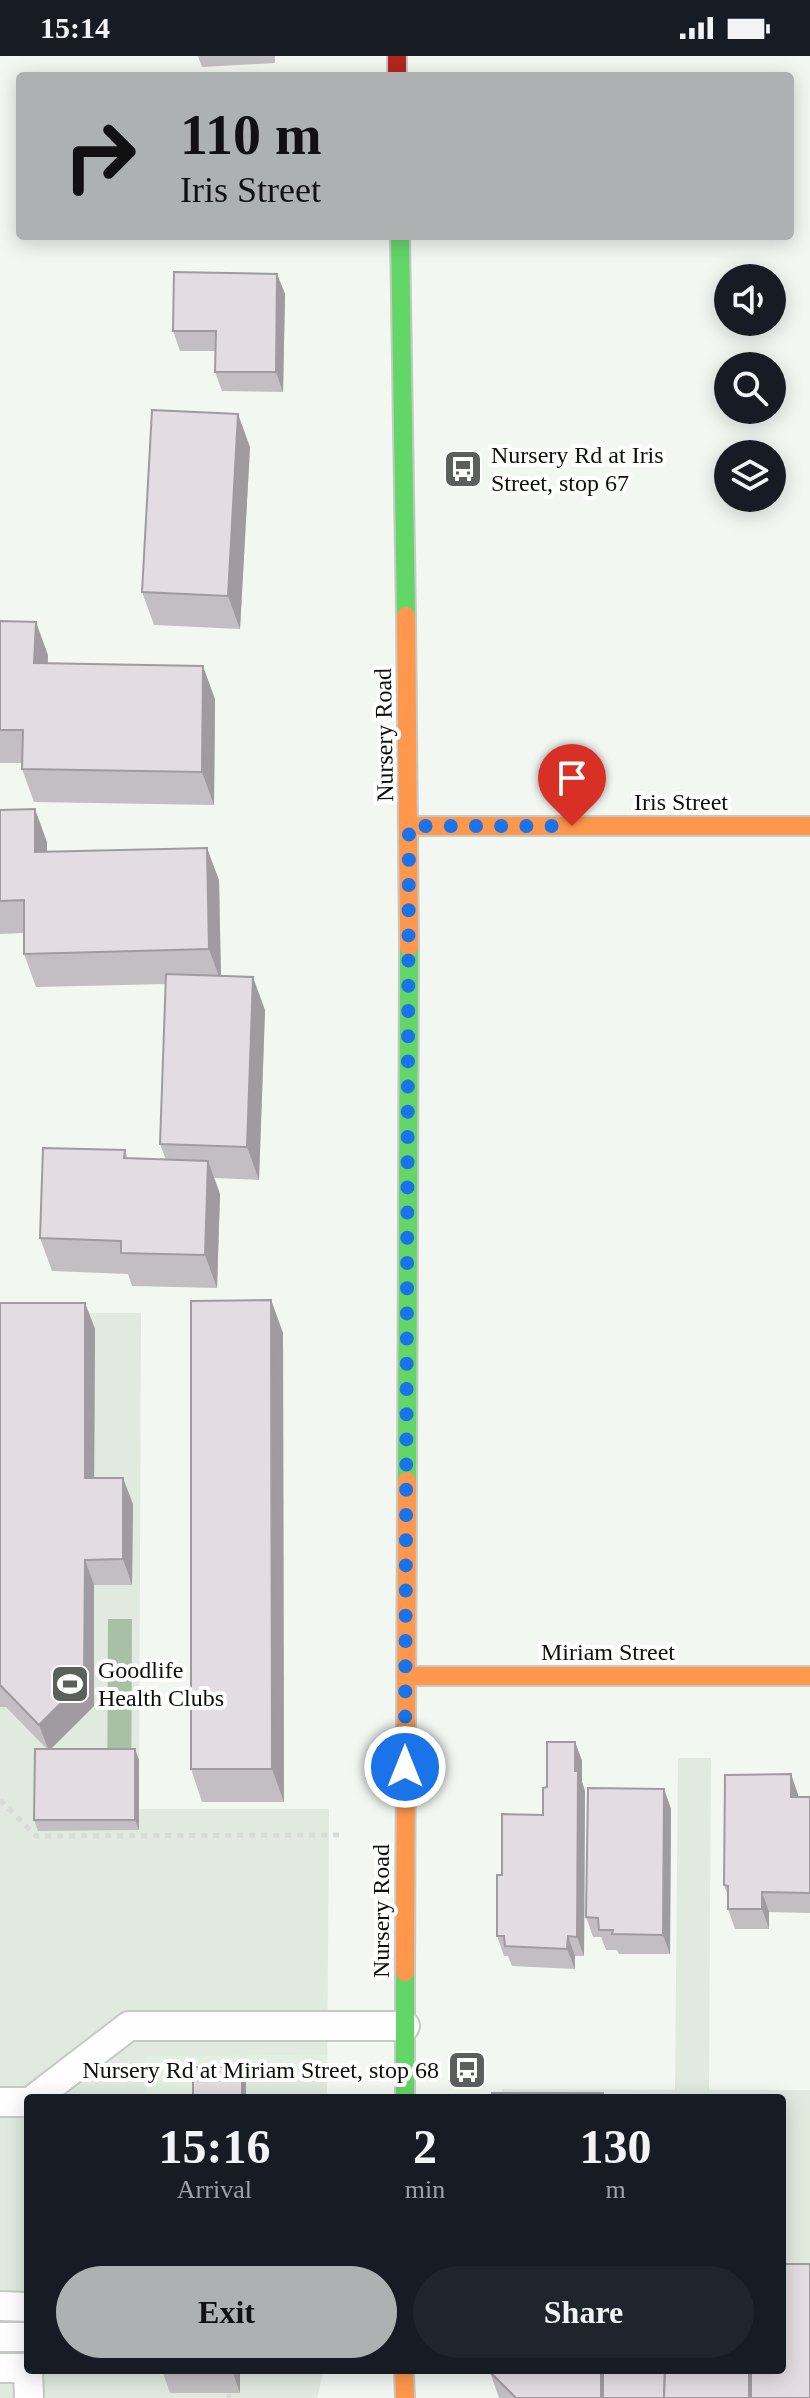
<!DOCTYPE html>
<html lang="en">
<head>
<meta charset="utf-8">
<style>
  body { margin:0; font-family:Georgia,serif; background:#20242c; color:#f1f3f6; height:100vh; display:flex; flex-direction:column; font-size:30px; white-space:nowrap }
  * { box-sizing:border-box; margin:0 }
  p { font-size:26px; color:#9ea1a6 }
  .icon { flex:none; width:44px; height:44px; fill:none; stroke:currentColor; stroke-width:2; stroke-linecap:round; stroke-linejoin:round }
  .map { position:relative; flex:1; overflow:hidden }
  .side { position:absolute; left:24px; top:2038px; width:762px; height:280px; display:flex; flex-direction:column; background:#171b24; border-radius:8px; box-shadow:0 4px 20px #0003 }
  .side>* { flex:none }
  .banner { position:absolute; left:16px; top:16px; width:778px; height:168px; border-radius:8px; box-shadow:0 4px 20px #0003; background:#aeb1b1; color:#111; overflow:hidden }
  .controls { position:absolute; left:714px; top:208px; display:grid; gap:16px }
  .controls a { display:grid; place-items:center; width:72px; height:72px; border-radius:50%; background:#171b24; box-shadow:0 4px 20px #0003; font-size:40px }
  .pin { position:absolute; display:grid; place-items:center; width:68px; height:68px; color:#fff; margin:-82px -34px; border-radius:50% 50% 50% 0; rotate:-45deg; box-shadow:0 0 8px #0007 }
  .pin .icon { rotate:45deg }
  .me { position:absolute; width:88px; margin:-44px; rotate:0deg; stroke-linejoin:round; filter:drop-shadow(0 0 6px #0008) }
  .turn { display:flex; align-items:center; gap:28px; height:168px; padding:0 32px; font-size:36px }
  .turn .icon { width:104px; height:104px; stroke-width:2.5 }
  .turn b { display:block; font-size:56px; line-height:68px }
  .eta { display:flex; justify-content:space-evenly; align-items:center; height:136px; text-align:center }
  .eta b { font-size:48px; font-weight:700; line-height:56px }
  .cta { display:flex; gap:16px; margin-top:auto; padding:16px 32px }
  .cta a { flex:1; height:92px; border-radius:48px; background:#aeb1b1; color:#111; font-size:32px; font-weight:700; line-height:92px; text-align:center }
  .cta a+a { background:#20242c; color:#f1f3f6 }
  .status { display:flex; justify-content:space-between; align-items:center; height:56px; padding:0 40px; background:#171b24; direction:ltr }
  .status svg { height:22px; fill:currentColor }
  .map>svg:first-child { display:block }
  .built { fill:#e0eadf }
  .green { fill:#e2f0e1 }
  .water { fill:#a7c0a6 }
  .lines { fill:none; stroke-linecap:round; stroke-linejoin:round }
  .lane-casing { stroke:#c6cac5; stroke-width:32 }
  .fast-casing { stroke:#c6cac5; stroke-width:22 }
  .slow-casing { stroke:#c6cac5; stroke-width:22 }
  .jam-casing { stroke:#c6cac5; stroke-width:22 }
  .path { stroke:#d9dbd9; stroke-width:5; stroke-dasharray:6 6; stroke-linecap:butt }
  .lane { stroke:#fdfefd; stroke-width:28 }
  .fast { stroke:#63d668; stroke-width:18 }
  .slow { stroke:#ff974d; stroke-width:18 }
  .jam { stroke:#b3261e; stroke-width:18 }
  .wall { fill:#c3bec2 }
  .shaded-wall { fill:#9f9b9e }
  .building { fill:#e3dde2; stroke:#9f9b9e; stroke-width:2 }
  .route { stroke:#1a73e8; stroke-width:14; stroke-dasharray:0 25.2 }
  .labels { text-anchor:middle; stroke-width:8; stroke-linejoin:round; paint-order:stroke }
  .poi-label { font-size:24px; fill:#0c0f0b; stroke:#fff; text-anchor:start }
  .street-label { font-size:24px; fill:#0c0f0b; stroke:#fff }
</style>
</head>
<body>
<div class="status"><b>15:14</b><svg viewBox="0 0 49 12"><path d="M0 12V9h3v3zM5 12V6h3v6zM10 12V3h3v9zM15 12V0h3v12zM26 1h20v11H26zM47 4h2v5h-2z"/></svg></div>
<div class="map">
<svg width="810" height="2342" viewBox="0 0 810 2342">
  <rect width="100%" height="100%" fill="#f2f7f2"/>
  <g class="built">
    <path d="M0,1257H141L139,1753H329L327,2042H28V2314H324L317,2342H0Z"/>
    <path d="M678,1702H711L709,2034H810V2342L782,2314V2042H502V2033L675,2034Z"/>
  </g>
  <path class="green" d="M327,1999V2022H197L196,2039L145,2040L146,2000Z"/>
  <path class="water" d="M108,1563H132L131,1774H107Z"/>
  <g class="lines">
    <g class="lane-casing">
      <g id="lane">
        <path d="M35,2042L129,1970H405"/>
        <path d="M0,2046H28"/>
        <path d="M0,2250L28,2251"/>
        <path d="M0,2281H28"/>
        <path d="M0,2312H28"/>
        <path d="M28,2314L29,2342"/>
      </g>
    </g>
    <g class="fast-casing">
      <g id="fast">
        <path d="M400,180L406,560"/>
        <path d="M407,1425L409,891"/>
        <path d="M405,2042V1916"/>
      </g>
    </g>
    <g class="slow-casing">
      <g id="slow">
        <path d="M406,560L409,891"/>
        <path d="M409,770H810"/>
        <path d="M406,1620H810"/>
        <path d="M405,1916L407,1425"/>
        <path d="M404,2314L405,2342"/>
      </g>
    </g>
    <g class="jam-casing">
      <path id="jam" d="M397,0V20"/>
    </g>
    <g class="path">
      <path d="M0,1744L36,1780L340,1779"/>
      <path d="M229,2342V2338"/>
    </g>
    <use href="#lane" class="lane"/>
    <use href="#fast" class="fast"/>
    <use href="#slow" class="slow"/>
    <use href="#jam" class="jam"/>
  </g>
  <g class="wall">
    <path d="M198,0H275V7L202,11Z"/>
    <path d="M277,218L285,238L283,336L222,335L215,316V295H180L173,275Z"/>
    <path d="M250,391L240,573L154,569L142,536Z"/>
    <path d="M0,565L48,599V608L215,643L214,749L34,746L22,713V707H0Z"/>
    <path d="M0,754L47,786V796L219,824L221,920L265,954L259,1124L214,1122L220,1138L217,1232L132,1230L128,1218L52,1215L40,1182L125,1094L128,1103L166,1104L160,1088L166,928L36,931L24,898V877L0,878Z"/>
    <path d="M271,1244L283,1277L284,1746H202L191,1713Z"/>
    <path d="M0,1247H85L95,1273L94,1422L133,1448L132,1529H94V1650L50,1693H135L139,1704V1774L38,1775L34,1764L47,1693L6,1651H0Z"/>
    <path d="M575,1686L582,1705V1726L585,1735L584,1900H575V1913L512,1910L508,1900H504L497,1880L502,1819L543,1759L547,1731Z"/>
    <path d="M664,1733L671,1753L670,1898H619L617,1894H606L601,1881H593L586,1861Z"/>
    <path d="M798,1738V1741H810V1857L769,1856V1873H735L728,1853V1840L724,1829Z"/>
    <path d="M162,2314H240V2337H170Z"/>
    <path d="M490,2316L810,2342H499Z"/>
  </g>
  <g class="shaded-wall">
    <path d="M277,218L285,238L283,336L276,316Z"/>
    <path d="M238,358L250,391L240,573L228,540Z"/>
    <path d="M36,566L48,599L46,640L34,607Z"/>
    <path d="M203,610L215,643L214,749L202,716Z"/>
    <path d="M35,753L47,786V829L35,796Z"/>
    <path d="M207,792L219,824L221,926L209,893Z"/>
    <path d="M253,921L265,954L259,1124L247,1091Z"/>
    <path d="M208,1105L220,1138L217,1232L205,1199Z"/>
    <path d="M271,1244L283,1277L284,1746L272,1713Z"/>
    <path d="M85,1247L95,1273L94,1447L85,1422Z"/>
    <path d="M123,1422L133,1448L132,1529L123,1503Z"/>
    <path d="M85,1504L94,1529V1650L49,1695L39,1669Z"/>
    <path d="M575,1686L582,1705V1726L585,1735L584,1900L577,1881Z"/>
    <path d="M135,1693L139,1704V1774L135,1764Z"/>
    <path d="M791,1718L798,1738L799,1761L791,1741Z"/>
    <path d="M664,1733L671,1753L670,1898L663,1879Z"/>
    <path d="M762,1836L769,1856V1873L762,1853Z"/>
    <path d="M568,1880L575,1900V1913L567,1893Z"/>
    <path d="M242,2011L246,2022V2042H242Z"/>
    <path d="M232,2314H240V2337Z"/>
    <path d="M601,2314H611L610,2342H601Z"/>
    <rect x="749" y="2314" width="9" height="28"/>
  </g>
  <g class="building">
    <path d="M174,216L277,218L276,316H215L216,275H173Z"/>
    <path d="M152,354L238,358L228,540L142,536Z"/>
    <path d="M0,565L36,566L34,607L203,610L202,716L22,713L23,674H0Z"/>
    <path d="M35,753V796L207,792L209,893L24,898V844L0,845V754Z"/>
    <path d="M166,918L253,921L247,1091L160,1088Z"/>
    <path d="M43,1092L125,1094L124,1102L208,1105L205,1199L121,1197V1185L40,1182Z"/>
    <path d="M271,1244L272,1713H191V1245Z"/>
    <path d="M0,1247H85V1422H123V1503L85,1504L84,1624L39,1669L0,1629Z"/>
    <path d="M547,1686H575V1715H578L577,1881L568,1880L567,1893L505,1890L504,1880H497V1819H502V1758L543,1759V1732L547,1731Z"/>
    <path d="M35,1693H135V1764H34Z"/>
    <path d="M791,1718V1741H810V1837L762,1836V1853H728V1830L724,1829L725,1719Z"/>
    <path d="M588,1732L664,1733L663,1879L612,1878L613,1874H599L598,1862L586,1861Z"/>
    <rect x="193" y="2011" width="49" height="31"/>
    <rect x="492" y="2037" width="111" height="5"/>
    <path d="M782,2208H810V2342H751V2314H782Z"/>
    <path d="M490,2314H601V2342H516L490,2316Z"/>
    <path d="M603,2314H665L664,2342H603Z"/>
    <path d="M665,2314H749V2342H664Z"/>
  </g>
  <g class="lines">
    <path class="route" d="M405,1711L409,770H572"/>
  </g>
  <defs>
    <g id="bus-square" transform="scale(2)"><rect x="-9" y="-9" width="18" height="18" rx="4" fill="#5c605c" stroke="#fff"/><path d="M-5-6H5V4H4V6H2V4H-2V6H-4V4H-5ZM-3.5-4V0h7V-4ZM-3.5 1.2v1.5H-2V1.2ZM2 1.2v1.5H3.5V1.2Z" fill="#fff"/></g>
    <g id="stadium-square" transform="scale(2)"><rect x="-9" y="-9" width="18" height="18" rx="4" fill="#5c605c" stroke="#fff"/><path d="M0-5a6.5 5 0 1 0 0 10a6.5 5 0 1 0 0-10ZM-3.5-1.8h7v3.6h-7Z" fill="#fff"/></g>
  </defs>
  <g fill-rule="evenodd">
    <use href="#bus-square" x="463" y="413"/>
    <use href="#stadium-square" x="70" y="1628"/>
    <use href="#bus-square" x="467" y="2014"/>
  </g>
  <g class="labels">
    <g class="poi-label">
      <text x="491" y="407">Nursery Rd at Iris<tspan x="491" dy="28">Street, stop 67</tspan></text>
      <text x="98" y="1622">Goodlife<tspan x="98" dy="28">Health Clubs</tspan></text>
      <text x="439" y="2022" text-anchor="end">Nursery Rd at Miriam Street, stop 68</text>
    </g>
    <g class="street-label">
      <text transform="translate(384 679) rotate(-91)" y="8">Nursery Road</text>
      <text x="681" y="754">Iris Street</text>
      <text x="608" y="1604">Miriam Street</text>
      <text transform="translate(381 1855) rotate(-90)" y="8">Nursery Road</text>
    </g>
  </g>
</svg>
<div class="controls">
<a><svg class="icon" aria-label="sound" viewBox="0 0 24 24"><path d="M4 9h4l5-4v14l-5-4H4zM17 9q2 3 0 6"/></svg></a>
<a><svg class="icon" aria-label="search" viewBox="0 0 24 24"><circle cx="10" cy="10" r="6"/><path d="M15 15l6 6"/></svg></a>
<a><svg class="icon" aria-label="layers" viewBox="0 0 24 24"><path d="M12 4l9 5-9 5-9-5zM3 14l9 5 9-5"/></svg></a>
</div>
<div class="pin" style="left:572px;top:770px;background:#d93025"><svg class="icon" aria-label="arrive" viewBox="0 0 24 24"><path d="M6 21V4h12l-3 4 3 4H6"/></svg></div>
<svg class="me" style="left:405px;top:1711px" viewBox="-20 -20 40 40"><circle r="17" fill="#1a73e8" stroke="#fff" stroke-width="3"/><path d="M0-11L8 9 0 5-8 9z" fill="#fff"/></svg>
<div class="banner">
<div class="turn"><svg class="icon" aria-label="right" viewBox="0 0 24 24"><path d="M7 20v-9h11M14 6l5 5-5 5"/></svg><div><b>110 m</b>Iris Street</div></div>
</div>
<section class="side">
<div class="eta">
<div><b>15:16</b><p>Arrival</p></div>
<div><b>2</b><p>min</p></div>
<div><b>130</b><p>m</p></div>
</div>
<div class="cta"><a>Exit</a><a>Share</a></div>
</section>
</div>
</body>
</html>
